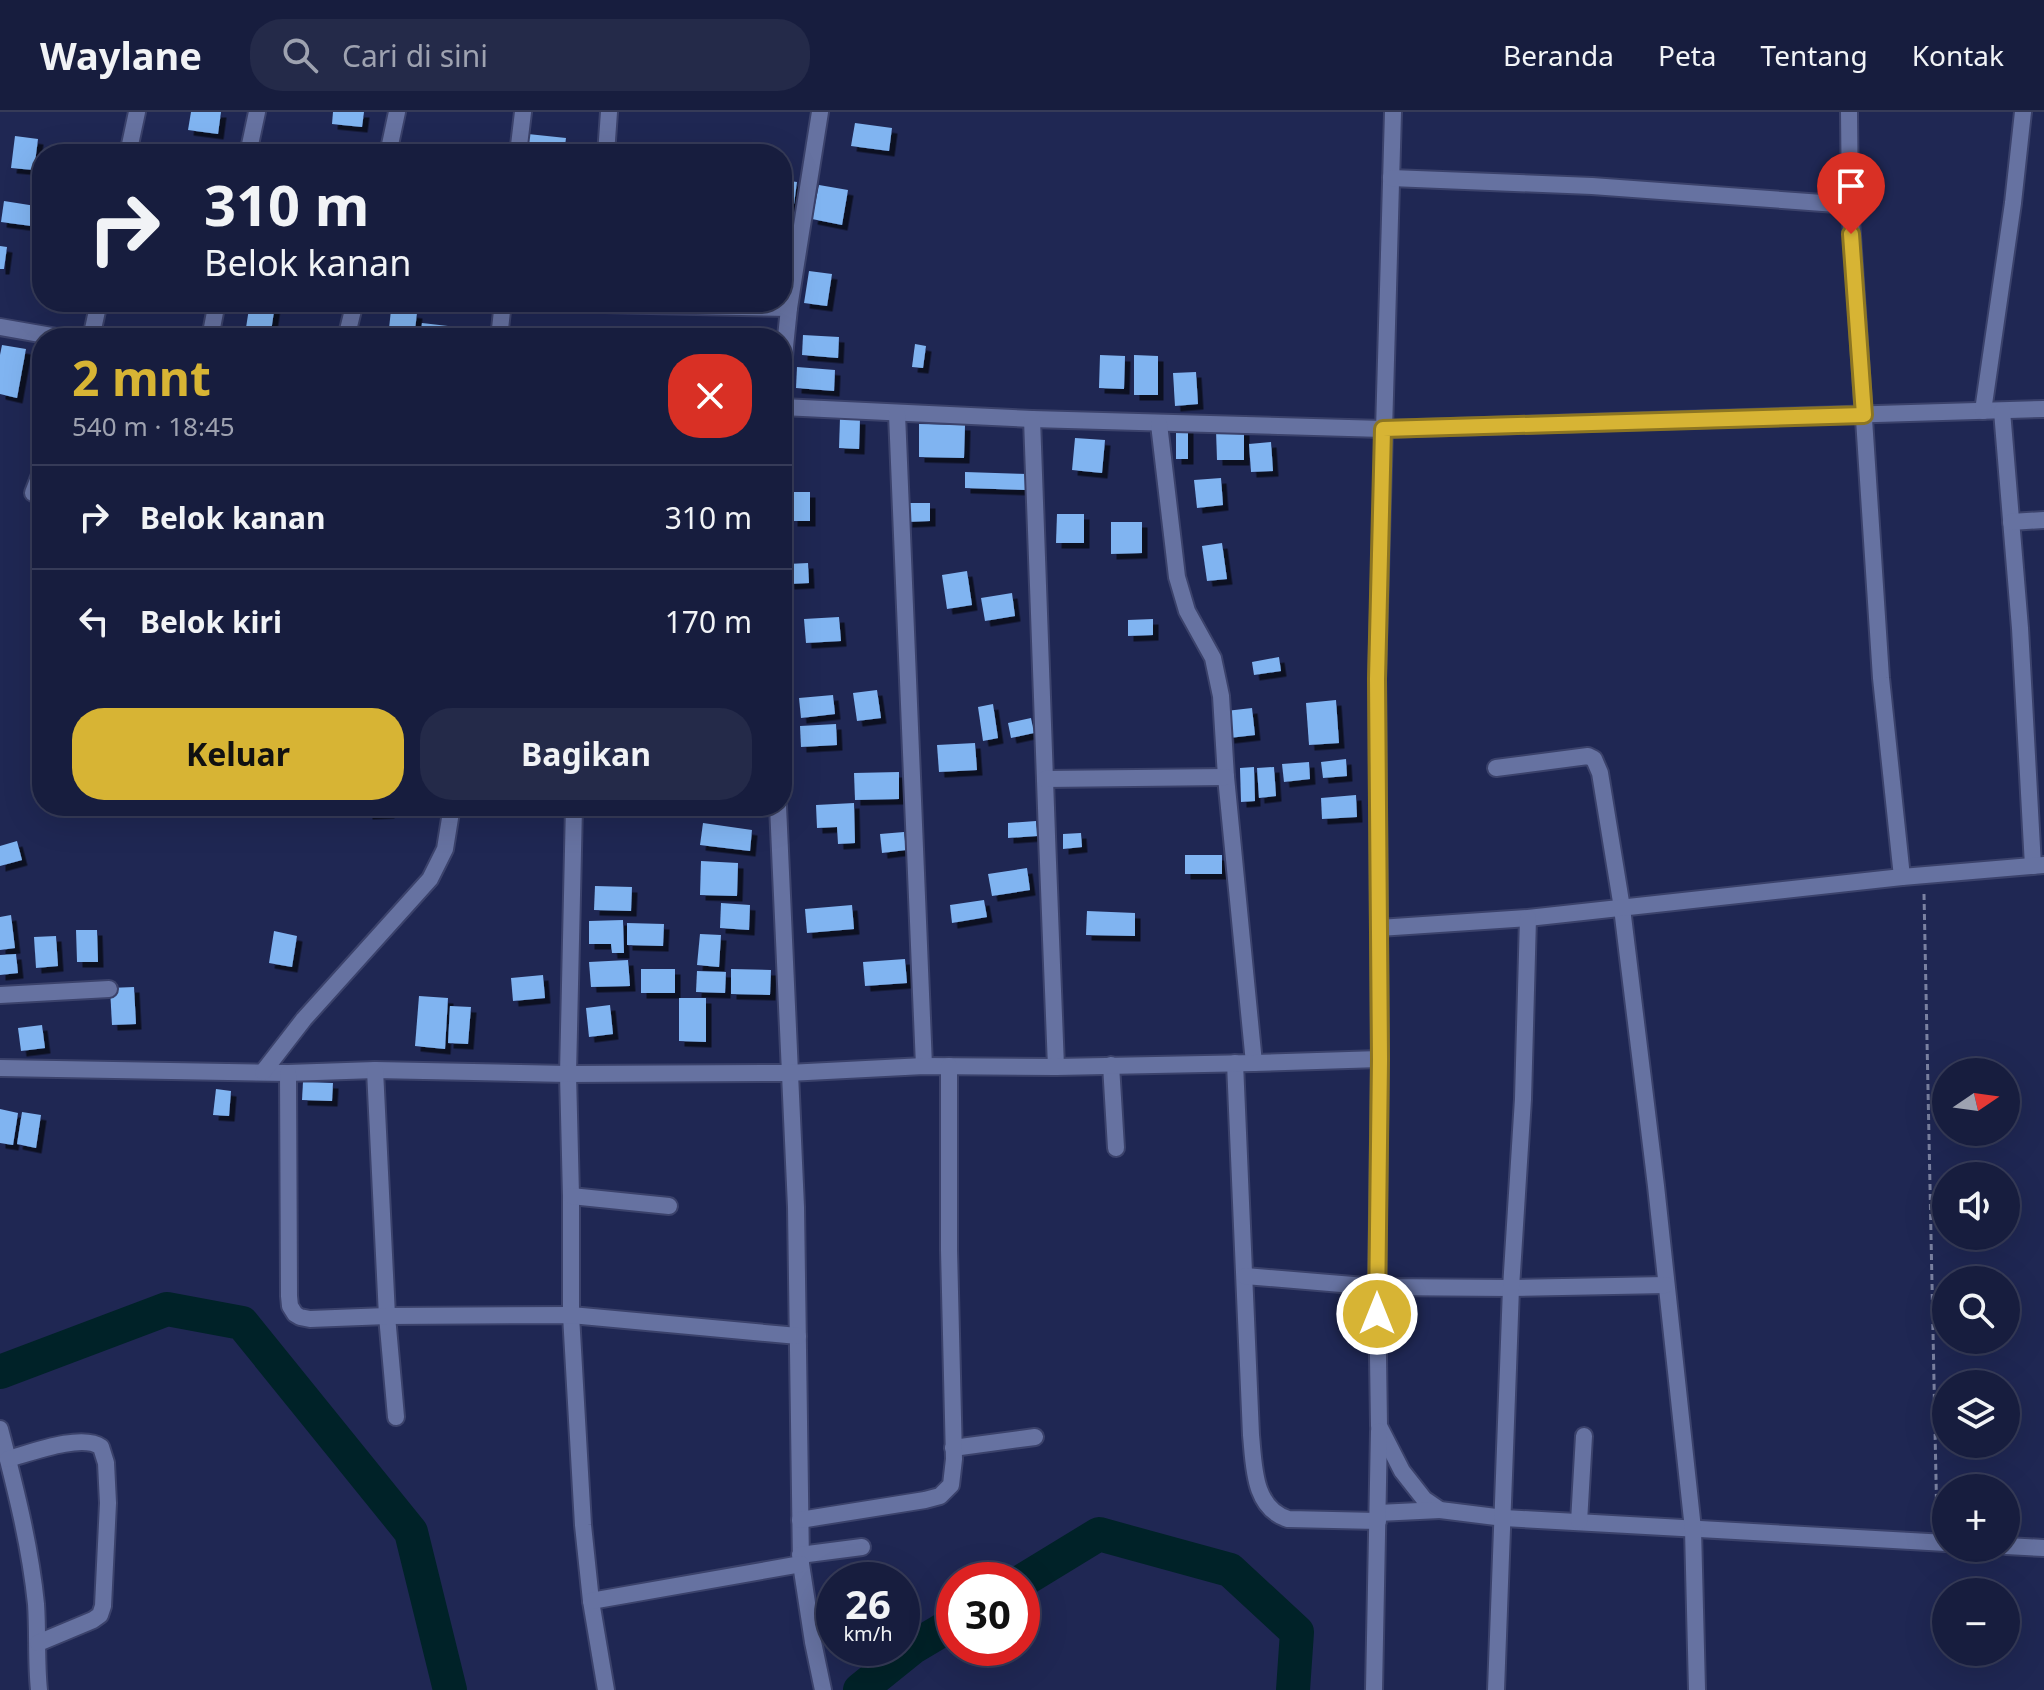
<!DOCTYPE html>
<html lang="id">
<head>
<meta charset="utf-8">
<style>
  body { margin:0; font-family:"Noto Sans",sans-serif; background:#242a49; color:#f1f3f6; height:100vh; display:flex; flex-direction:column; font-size:30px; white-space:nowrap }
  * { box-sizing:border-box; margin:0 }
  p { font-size:26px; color:#9ea2b0 }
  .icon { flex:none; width:44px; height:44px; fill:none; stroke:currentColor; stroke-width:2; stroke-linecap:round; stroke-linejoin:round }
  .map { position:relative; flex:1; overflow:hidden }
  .sheet { position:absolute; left:32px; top:216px; width:760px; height:488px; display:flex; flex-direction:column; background:#171d3e; border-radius:32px; box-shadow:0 8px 32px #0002,0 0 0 2px #363b58 }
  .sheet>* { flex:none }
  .top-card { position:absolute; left:32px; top:32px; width:760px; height:168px; border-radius:32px; box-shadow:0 8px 32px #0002,0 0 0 2px #363b58; background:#171d3e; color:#f1f3f6; overflow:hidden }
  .needle { width:52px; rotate:77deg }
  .controls { position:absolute; left:1932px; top:946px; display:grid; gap:16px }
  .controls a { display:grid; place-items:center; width:88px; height:88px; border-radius:50%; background:#171d3e; box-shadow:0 8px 32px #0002,0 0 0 2px #363b58; font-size:40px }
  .speed { position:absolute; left:816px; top:1450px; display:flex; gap:16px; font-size:40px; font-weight:700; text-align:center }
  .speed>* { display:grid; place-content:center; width:104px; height:104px; border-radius:50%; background:#171d3e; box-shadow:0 8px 32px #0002,0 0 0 2px #363b58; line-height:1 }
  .speed small { font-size:20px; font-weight:400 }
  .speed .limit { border:12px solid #d22; background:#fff; color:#111 }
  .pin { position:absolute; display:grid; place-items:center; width:68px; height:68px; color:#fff; margin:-82px -34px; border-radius:50% 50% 50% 0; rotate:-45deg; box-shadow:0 0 8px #0007 }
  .pin .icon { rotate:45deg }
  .me { position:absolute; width:88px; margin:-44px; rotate:0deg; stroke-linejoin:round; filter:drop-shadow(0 0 6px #0008) }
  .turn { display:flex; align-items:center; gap:28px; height:168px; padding:0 40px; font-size:36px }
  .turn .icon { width:104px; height:104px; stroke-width:2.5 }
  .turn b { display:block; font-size:56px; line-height:68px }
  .round { display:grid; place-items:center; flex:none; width:84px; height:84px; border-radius:32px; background:#242a49 }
  .overview { display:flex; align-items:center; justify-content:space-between; height:136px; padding:0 40px }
  h1 { font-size:48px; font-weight:700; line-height:60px; color:#d7b434 }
  .cta { display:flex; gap:16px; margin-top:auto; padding:16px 40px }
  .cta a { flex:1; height:92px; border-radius:32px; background:#d7b434; color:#111; font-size:32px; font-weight:700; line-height:92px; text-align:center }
  .cta a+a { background:#242a49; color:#f1f3f6 }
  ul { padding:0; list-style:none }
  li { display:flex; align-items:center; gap:24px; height:104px; padding:0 40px; border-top:2px solid #363b58 }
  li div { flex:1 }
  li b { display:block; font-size:30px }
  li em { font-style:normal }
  header { display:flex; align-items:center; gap:48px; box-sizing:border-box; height:112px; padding:0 40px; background:#171d3e; border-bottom:2px solid #363b58 }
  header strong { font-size:38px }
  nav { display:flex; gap:44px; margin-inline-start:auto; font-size:28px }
  .search { width:560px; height:72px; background:#242a49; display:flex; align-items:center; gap:20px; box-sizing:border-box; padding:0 28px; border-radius:32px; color:#9ea2b0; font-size:30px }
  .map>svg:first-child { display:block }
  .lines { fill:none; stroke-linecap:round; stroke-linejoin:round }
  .river { stroke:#002228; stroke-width:34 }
  .building { fill:#80b4f1; filter:url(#shadow) }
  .street-casing { stroke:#3b426b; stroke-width:20 }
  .path { stroke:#7a81a1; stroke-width:3; stroke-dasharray:6 4; stroke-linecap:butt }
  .street { stroke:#6672a1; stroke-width:16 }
  .route-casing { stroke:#8c7522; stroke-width:20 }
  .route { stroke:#d7b434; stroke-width:14 }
</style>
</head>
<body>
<header>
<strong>Waylane</strong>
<div class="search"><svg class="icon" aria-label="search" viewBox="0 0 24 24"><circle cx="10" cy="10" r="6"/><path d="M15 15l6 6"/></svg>Cari di sini</div>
<nav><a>Beranda</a><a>Peta</a><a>Tentang</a><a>Kontak</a></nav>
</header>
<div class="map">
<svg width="2044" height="1578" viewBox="0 0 2044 1578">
  <defs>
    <filter id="shadow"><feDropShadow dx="5.5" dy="5.5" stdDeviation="0" flood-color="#0009"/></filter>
  </defs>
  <rect width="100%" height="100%" fill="#1f2753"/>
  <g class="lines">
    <g class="river">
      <path d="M0,1260L167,1197L242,1211L411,1420L450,1578"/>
      <path d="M1022,1469L1099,1422L1230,1458L1297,1520L1293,1578"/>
      <path d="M860,1578L912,1536L954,1511"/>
    </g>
  </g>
  <g class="building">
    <path d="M191,0H221L218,22L188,18Z"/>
    <path d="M333,0H364L362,15L332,12Z"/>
    <path d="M855,11L892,16L889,39L851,34Z"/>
    <path d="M528,22L566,26L564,42H527Z"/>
    <path d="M15,24L38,27L34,58L11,56Z"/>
    <path d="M782,68L797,70L792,107L782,105Z"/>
    <path d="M819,73L848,78L842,113L812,107Z"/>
    <path d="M4,89L42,95L39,115L1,110Z"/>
    <path d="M782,108L790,109L788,128L782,127Z"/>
    <path d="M0,134L7,135L4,157H0Z"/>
    <path d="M40,152H42V179L36,178Z"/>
    <path d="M809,159L832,162L827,194L804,191Z"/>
    <path d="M250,190L275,193L270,226L245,222Z"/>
    <path d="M391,198L417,201L414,226H388Z"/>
    <path d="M422,211L448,214L447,226H420Z"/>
    <path d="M740,217L765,218V226H739Z"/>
    <path d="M803,223L839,225L838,246L802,243Z"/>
    <path d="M915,232L926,234L923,256L912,255Z"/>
    <path d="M2,233L26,237L17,286L0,282V243Z"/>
    <path d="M1100,243L1125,244L1124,277L1099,276Z"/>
    <path d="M1134,243L1158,244V283H1134Z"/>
    <path d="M797,255L835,258L834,279L796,276Z"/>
    <path d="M1196,260L1198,292L1175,294L1173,261Z"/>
    <path d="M840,306L860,307L859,337L839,336Z"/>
    <path d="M919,312L965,313L964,346L919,345Z"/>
    <rect x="1176" y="315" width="12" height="32"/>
    <path d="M1216,318H1244V348H1217Z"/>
    <path d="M1075,326L1105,328L1102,361L1072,358Z"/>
    <path d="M1271,330L1273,359L1251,360L1249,332Z"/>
    <path d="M965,360L1027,362L1026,378L965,376Z"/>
    <path d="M1221,366L1223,393L1197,396L1194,368Z"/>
    <path d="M793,380H810V409H792Z"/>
    <path d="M907,391H930V409L907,410Z"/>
    <path d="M1057,402H1084V431H1056Z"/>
    <path d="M1111,410H1142V441L1111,442Z"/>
    <path d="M1222,431L1227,467L1207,469L1202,434Z"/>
    <path d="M808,451L809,471L789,472L788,452Z"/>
    <path d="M967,459L972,493L947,497L942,463Z"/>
    <path d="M1012,481L1015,504L985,509L981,486Z"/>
    <path d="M839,505L841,529L806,531L804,507Z"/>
    <path d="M1153,507V523L1128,524V508Z"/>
    <path d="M1279,545L1281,559L1254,563L1252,550Z"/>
    <path d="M877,578L881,606L857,609L853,581Z"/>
    <path d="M833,583L835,602L801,606L799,586Z"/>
    <path d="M1336,588L1339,631L1309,633L1306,591Z"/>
    <path d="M993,592L998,626L983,629L978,595Z"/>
    <path d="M1252,596L1255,623L1229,626L1226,599Z"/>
    <path d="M1031,606L1034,621L1011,626L1008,611Z"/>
    <path d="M836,612L837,633L801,635L800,614Z"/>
    <path d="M975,631L977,658L939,660L937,633Z"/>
    <path d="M1346,647L1347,664L1323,666L1321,650Z"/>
    <path d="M1309,650L1310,667L1284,670L1282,652Z"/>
    <path d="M1254,655L1255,689L1241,690L1240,656Z"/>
    <path d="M1274,655L1276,684L1259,686L1257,656Z"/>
    <path d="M899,660V687L855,688L854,661Z"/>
    <path d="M1356,683L1357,705L1322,707L1321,686Z"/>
    <path d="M854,691L855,731L838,732L837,715L817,716L816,693Z"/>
    <path d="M367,694H389V701L367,702Z"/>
    <path d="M1036,709L1037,724L1008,726V711Z"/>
    <path d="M703,711L752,718L750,739L700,733Z"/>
    <path d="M904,720L906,738L882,741L880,722Z"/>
    <path d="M1081,721L1082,735L1063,737V722Z"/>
    <path d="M17,729L22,748L0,754V734Z"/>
    <rect x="1185" y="743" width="37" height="19"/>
    <path d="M701,749L738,751L737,784L700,783Z"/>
    <path d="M1027,756L1030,778L992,784L988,762Z"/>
    <path d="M595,774L632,775L631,799L594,798Z"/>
    <path d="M984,788L987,805L952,811L950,793Z"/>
    <path d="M721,791L750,793L749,818L720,816Z"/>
    <path d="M852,793L854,817L807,821L805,797Z"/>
    <path d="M1087,799L1135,801V824L1086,823Z"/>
    <path d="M11,803L15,836L0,838V805Z"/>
    <path d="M623,808L624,841H612L611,832H589V809Z"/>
    <path d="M627,811L664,812L663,834L627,833Z"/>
    <path d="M76,818H97L98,850H77Z"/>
    <path d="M274,819L297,824L292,855L269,851Z"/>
    <path d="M700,822L721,823L719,855L697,853Z"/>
    <path d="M56,824L58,854L36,856L34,825Z"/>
    <path d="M16,842L18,861L0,863V843Z"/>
    <path d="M905,847L907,871L865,874L863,850Z"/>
    <path d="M628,848L630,874L591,875L589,850Z"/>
    <rect x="641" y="857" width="34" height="24"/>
    <path d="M731,857L771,858L770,883L731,882Z"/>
    <path d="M697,859L726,860L725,881L696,880Z"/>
    <path d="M543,863L545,886L513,889L511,866Z"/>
    <path d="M134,875L136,912L112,913L110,876Z"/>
    <path d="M419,884L448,886L445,937L415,934Z"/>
    <path d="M679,886H706V930L679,929Z"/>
    <path d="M610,893L613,922L589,925L586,896Z"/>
    <path d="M450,894L471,895L468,932L448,931Z"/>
    <path d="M42,913L45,936L21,939L18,916Z"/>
    <path d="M303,970L333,971L332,989L302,988Z"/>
    <path d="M216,977L231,979L229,1004L213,1003Z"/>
    <path d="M0,997L18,1001L13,1033L0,1031Z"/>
    <path d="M22,1000L41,1003L36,1036L17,1032Z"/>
  </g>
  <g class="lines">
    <g class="street-casing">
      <g id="street">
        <path d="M1393,0L1377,567L1380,947L1377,1175L1379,1314L1402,1359L1424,1387L1440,1398L1504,1406L1946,1431"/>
        <path d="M1849,0L1850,93L1881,566L1902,765"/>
        <path d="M128,42L137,0"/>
        <path d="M248,42L257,0"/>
        <path d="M388,42L397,0"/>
        <path d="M518,42L523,0"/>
        <path d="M606,42L609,0"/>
        <path d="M1391,66L1592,74L1850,93"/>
        <path d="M513,190L789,196"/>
        <path d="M0,215L63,226"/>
        <path d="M91,226L99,190"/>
        <path d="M210,226L217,190"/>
        <path d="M346,226L355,190"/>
        <path d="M499,226L503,190"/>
        <path d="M782,264L789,196L820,0"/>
        <path d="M782,295L1032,307L1383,317L2044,297"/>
        <path d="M1983,299L2013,91L2023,0"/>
        <path d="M2002,299L2020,516L2033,754"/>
        <path d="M897,302L924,954"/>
        <path d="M1032,307C1038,523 1048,739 1056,955"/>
        <path d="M1159,312L1177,465L1187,499L1213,546L1221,584L1226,665L1254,951"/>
        <path d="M33,381L42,358"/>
        <path d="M2011,410L2044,408"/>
        <path d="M1496,656L1588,644L1594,647L1600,661L1622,796L1656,1074L1693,1417L1697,1578"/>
        <path d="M1045,667L1226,665"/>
        <path d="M574,694L568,962L571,1084V1203L583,1413L591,1489L606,1578"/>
        <path d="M778,694L796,1095L801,1452L813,1530L823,1578"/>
        <path d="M1379,816L1528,806L1902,765L2044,753"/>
        <path d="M0,883L109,877"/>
        <path d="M1235,951L1251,1323C1254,1353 1253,1396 1288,1407L1378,1409"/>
        <path d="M1111,953L1116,1036"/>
        <path d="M0,956L288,961L375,958L568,962L788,961L924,954L1056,955L1254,951L1380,947"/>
        <path d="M375,958L387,1204L396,1305"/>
        <path d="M263,960L304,907L430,767L445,737L452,694"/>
        <path d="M288,961L289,1184L290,1194L295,1202L300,1205L310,1207L387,1204L571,1203L798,1224"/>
        <path d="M571,1084L669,1094"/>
        <path d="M1245,1164L1377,1175L1511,1176L1666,1173"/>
        <path d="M0,1317C15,1374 30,1433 36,1492C38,1521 36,1550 39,1578"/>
        <path d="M953,1336L1035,1325"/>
        <path d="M8,1347C30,1341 82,1321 101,1335L106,1351L108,1391L103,1494L100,1503L93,1508L38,1531"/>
        <path d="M1378,1401L1440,1398"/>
        <path d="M800,1408L925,1388L940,1384L951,1373L954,1347L949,1138V954"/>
        <path d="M1579,1410L1584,1324"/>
        <path d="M2006,1434L2044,1436"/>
        <path d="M800,1443L862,1435"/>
        <path d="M591,1489L801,1452"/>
        <path d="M1374,1578L1379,1319"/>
        <path d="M1496,1578L1511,1176L1523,987L1528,806"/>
      </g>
    </g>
    <path class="path" d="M1924,782L1937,1415"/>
    <use href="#street" class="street"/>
  </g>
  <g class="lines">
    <g class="route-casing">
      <path id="route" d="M1377,1202L1380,947L1377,567L1383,317L1864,303L1851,122"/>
    </g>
    <use href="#route" class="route"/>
  </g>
</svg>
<div class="controls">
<a><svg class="needle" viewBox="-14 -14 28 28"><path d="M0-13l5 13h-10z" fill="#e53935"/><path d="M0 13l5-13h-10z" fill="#9ea2b0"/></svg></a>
<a><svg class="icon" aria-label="sound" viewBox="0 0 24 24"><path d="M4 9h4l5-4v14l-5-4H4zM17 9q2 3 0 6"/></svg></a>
<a><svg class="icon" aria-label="search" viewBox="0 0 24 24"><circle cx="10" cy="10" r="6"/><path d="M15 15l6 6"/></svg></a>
<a><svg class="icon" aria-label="layers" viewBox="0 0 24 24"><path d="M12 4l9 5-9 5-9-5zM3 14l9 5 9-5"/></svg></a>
<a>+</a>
<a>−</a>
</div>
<div class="speed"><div>26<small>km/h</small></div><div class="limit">30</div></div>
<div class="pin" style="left:1851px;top:122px;background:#d93025"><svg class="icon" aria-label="arrive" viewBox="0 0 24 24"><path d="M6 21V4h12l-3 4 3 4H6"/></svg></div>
<svg class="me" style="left:1377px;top:1202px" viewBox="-20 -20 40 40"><circle r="17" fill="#d7b434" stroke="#fff" stroke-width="3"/><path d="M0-11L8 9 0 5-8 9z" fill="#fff"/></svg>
<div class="top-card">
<div class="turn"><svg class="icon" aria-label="right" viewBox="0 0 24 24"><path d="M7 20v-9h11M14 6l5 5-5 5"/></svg><div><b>310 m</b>Belok kanan</div></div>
</div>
<section class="sheet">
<div class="overview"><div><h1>2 mnt</h1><p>540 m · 18:45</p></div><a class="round" style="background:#d93025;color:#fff"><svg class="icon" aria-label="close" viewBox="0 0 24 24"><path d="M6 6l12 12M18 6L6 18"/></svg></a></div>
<ul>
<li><svg class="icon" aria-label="right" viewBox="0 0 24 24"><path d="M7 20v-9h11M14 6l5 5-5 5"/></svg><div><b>Belok kanan</b></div><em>310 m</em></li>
<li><svg class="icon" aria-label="left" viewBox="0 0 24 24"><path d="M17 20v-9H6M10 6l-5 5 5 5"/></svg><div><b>Belok kiri</b></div><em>170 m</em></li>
</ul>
<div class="cta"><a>Keluar</a><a>Bagikan</a></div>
</section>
</div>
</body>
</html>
